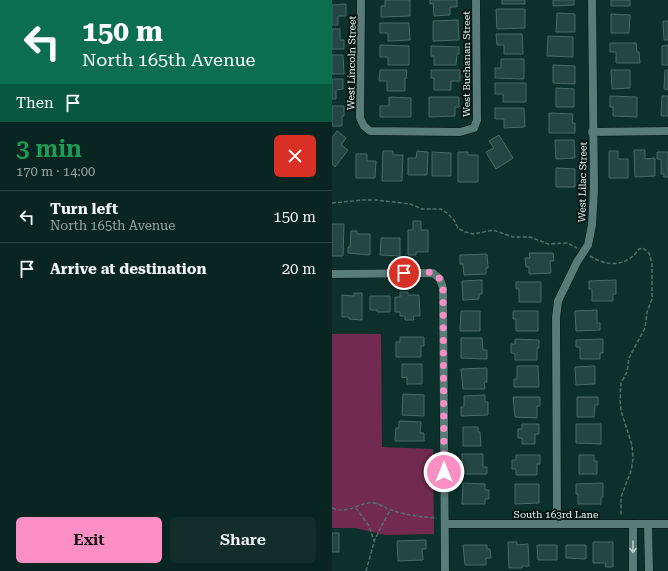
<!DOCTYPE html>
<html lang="en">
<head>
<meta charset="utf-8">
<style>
  body { margin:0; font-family:"Roboto Serif",serif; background:#122d2a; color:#f1f3f6; height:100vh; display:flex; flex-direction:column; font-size:15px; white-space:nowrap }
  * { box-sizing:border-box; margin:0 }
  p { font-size:13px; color:#99a5a5 }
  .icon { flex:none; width:22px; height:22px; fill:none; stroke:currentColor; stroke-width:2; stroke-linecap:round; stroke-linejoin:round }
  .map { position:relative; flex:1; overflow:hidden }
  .details { display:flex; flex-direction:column; background:#092522; width:332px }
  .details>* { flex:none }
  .top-card { background:#0b6e4f; color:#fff; overflow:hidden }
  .pin { position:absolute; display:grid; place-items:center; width:34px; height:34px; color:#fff; margin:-17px; border:2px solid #fff; border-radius:50%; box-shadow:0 1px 4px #0007 }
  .me { position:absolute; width:44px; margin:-22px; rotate:0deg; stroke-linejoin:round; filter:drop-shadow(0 0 3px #0008) }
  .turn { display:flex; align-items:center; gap:14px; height:84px; padding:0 16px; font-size:18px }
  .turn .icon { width:52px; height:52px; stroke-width:2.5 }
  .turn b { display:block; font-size:28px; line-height:34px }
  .then { display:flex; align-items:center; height:38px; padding:0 16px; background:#0003; gap:8px; font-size:15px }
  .round { display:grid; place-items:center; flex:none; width:42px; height:42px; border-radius:6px; background:#122d2a }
  .head { display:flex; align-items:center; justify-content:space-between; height:68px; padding:0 16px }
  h1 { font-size:24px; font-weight:600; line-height:30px; color:#1e9e55 }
  .primary-button { display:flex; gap:8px; margin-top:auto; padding:8px 16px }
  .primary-button a { flex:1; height:46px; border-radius:6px; background:#fb8fc4; color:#111; font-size:16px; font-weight:600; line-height:46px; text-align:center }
  .primary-button a+a { background:#122d2a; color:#f1f3f6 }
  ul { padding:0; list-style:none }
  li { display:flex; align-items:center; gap:12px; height:52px; padding:0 16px; border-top:1px solid #294240 }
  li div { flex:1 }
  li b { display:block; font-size:15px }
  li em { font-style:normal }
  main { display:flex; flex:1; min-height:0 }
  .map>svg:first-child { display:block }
  .park { fill:#732a51 }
  .building { fill:#244743; stroke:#486b66 }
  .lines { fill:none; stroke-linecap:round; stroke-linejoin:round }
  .street-casing { stroke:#001715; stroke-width:9 }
  .path { stroke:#51706d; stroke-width:1.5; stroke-dasharray:4 2; stroke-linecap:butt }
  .street { stroke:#587c77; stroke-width:8 }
  .oneway { stroke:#b4ceca }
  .route { stroke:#fb8fc4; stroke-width:7; stroke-dasharray:0 12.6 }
  .labels { text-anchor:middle; stroke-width:4; stroke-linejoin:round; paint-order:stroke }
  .street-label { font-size:10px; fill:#e6faf7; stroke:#071614 }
</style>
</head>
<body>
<main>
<section class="details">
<div class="top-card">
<div class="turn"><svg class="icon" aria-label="left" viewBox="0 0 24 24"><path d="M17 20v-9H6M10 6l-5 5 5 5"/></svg><div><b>150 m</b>North 165th Avenue</div></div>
<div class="then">Then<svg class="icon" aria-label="arrive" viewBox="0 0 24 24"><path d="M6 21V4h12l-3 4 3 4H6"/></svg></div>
</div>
<div class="head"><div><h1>3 min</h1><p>170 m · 14:00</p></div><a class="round" style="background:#d93025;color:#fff"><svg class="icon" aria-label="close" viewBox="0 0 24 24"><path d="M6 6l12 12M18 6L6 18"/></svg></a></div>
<ul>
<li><svg class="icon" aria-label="left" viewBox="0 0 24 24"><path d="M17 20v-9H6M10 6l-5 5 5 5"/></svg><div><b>Turn left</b><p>North 165th Avenue</p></div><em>150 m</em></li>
<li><svg class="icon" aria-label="arrive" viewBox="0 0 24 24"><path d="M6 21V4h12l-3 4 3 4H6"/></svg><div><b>Arrive at destination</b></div><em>20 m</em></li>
</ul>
<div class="primary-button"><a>Exit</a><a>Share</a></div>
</section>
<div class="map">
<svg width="336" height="571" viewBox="0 0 336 571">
  <rect width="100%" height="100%" fill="#0c312d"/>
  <path class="park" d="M0,334H49L50,447L101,449L102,534L53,535L23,528H0Z"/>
  <g class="building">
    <path d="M53,0H78V16L49,17V6H53Z"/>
    <path d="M98,0H125V7H118V15L102,16L101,3L98,4Z"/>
    <rect x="170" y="0" width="23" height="4"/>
    <path d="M221,0H242V5L221,6Z"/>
    <rect x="279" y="0" width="19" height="6"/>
    <path d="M14,4V16H6V25H0V5Z"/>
    <path d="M164,9H193V28L165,29Z"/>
    <path d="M225,13L243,14V32H224Z"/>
    <path d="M279,14L298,15L297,33H279Z"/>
    <path d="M126,20L127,40L101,41V21Z"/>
    <path d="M331,21H336V40H332Z"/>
    <path d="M48,23H77L78,40L56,41V33H48Z"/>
    <path d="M0,29H8V40H12V49H0Z"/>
    <path d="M164,34H190L191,54H172V45H165Z"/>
    <path d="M216,36L241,37V57L215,56Z"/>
    <path d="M278,43H304L305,52H307L308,63H284V52H278Z"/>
    <path d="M48,45L77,46V65H56V57H48Z"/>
    <path d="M336,45V65H330V46Z"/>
    <path d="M99,46L127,47V54H125L124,65H102V56H99Z"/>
    <path d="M0,55H11L12,74H0Z"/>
    <path d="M169,59H192V79L163,78V68H169Z"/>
    <path d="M221,65L243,66V84L221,83Z"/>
    <path d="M48,70H75L74,79L73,78V91H55V81H47Z"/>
    <path d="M99,70H128V81H119V90H102V78H99Z"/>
    <path d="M279,70H298V88L280,89Z"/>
    <path d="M333,70H336V90L332,89Z"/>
    <path d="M0,79H11V89L4,90V99H0Z"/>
    <path d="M163,83H194V102H171V94H163Z"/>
    <path d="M224,88L242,89V107H224Z"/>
    <path d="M278,96L305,97V117L281,116V107H278Z"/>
    <path d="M330,96H336V116H329Z"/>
    <path d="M57,97L79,98V117H48V106H57Z"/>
    <path d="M97,97H127V107H123V116L97,117Z"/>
    <path d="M0,106H12V116H10V126H0Z"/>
    <path d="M163,108H192L193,127L172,128V119H163Z"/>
    <path d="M217,113L241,114L240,123H243V133H217Z"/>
    <path d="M5,131L14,138L9,145L16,150L3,167L0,164V138Z"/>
    <path d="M167,135L181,158L164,169L154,152L162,148L157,141Z"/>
    <path d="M223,140H242L243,158L224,159Z"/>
    <path d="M302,150H313V159L323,158V176L303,177Z"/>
    <path d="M51,151H61V155H71L70,181H50Z"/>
    <path d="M85,151L96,152L95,175H76V158H84Z"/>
    <path d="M277,151H286V159H296V178H277Z"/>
    <path d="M100,152L119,153V176H100Z"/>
    <path d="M126,152H136V155H146V182H126Z"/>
    <path d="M325,152H336V177H332V174H329V159H325Z"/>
    <path d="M24,154H35V161H44L43,178H24Z"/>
    <path d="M224,168L243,169V187H224Z"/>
    <path d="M81,221H89V230H96V252H84V255H76V230H81Z"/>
    <path d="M0,224H12L11,256H0Z"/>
    <path d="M19,231H25V234H38V255L16,253V247H18Z"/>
    <path d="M49,238H68V256L48,255Z"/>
    <path d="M197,253H221L222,261H218L219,273L197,274V267H194L193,258H198Z"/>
    <path d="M155,254L156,268H154V274L132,275L131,264H128V255Z"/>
    <path d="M150,280V294H147V299L131,300L130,281Z"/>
    <path d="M284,280V294H281V301H260V289H257V281Z"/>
    <path d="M184,282H209V302H187V289H184Z"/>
    <path d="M68,292H76V295H87L88,316H81L82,320H73V316H68V312H63V297H68Z"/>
    <path d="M22,293H30V320L17,319V317H10V295L22,296Z"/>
    <path d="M38,296H58V312H45V310H38Z"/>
    <path d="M265,310V323H268V330L244,331L243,311Z"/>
    <path d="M129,311H148V331H128Z"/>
    <path d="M181,311H206V331H184V319H181Z"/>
    <path d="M68,337H92V346H89V357H64V342H68Z"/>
    <path d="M129,338H150L151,350H155V359L129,358Z"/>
    <path d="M183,339L207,340V348H205V360H183V354L179,353V344H183Z"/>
    <path d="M271,339V353H268V359H248V347H244V340Z"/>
    <path d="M70,364H90V384H75V377L70,378Z"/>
    <path d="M185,366H206L207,387H182V379H185Z"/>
    <path d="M263,366V384L244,385L243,367Z"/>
    <path d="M155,368V382H152L153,389H131L129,369Z"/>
    <path d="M71,394L92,395V416L70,415Z"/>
    <path d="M153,395V402H156V415L129,416V407H132V396Z"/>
    <path d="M181,397H208V406H205V418L183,417Z"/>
    <path d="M245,397H266V405H263L262,417H245Z"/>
    <path d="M67,421L89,422L88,433H92V441H63L64,428H67Z"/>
    <path d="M190,424H207V434H203V444H190V438H186V429H190Z"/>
    <path d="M244,424H269V444L244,443Z"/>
    <path d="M131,427H146V432H148L149,446H131Z"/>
    <path d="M130,454H151V467H155V474H130Z"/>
    <path d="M184,455H208V464H205V475H184V469H180V460H184Z"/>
    <path d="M247,455H262V461H265V474H247Z"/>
    <path d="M131,483L153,484V490H157V499H153V504H130Z"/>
    <path d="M271,483V497L269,498V504H246V494H244V484Z"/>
    <path d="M183,484H207V503L183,504Z"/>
    <rect x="0" y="533" width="7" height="19"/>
    <path d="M94,540V549H90L91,560L66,561L65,541Z"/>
    <path d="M176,542H185V545L196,544L197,566H190V568H177Z"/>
    <path d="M261,542H281V567H273L274,563H261Z"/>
    <path d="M131,545H155V549H158L159,558H154V565H133Z"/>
    <path d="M205,545H225V560H206Z"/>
    <path d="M234,545H254V559L234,558Z"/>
  </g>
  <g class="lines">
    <g class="street-casing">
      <g id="street">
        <path d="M29,0L28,118L32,126L38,131L128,132L142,128L145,120L144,0"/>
        <path d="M260,132L336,131"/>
        <path d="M0,274L101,273L108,279L111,288L113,571"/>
        <path d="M225,523L224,318L226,301L245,262L256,245L260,225L262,189L260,0"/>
        <path d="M113,524H336"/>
        <path d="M301,524V571"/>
        <path d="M316,524L317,571"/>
      </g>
    </g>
    <g class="path">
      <path d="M0,203L31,200H44L78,204L90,209H109L115,213L122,220L126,228L133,232L141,234L161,230L181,237H198L216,244L235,243L245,248"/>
      <path d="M258,256C275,267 295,267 307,249L311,248L317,253L320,263V299L315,312L313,328L297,358L295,372L289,383L288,400L289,411L300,445L301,459L299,471L289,497V516"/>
      <path d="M0,508C18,515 27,501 42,503C48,504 53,508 59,510C74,515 89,517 105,518"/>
      <path d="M24,508L37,526L42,541"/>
      <path d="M34,571L43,539L58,510"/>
    </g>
    <use href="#street" class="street"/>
  </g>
  <defs><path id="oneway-shaft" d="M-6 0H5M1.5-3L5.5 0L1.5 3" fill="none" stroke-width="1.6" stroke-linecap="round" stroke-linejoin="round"/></defs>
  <use class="oneway" href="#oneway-shaft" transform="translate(301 547) rotate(90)"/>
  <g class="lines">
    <path class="route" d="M72,273L101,272L108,279L111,288L112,472"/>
  </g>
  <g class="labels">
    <g class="street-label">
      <text transform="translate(19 63) rotate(-89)" y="4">West Lincoln Street</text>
      <text transform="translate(134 64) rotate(-90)" y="4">West Buchanan Street</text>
      <text transform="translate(250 182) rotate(-89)" y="4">West Lilac Street</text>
      <text x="224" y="518">South 163rd Lane</text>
    </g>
  </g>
</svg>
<div class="pin" style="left:72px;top:273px;background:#d93025"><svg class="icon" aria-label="arrive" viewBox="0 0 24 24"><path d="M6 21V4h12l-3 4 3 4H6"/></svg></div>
<svg class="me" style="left:112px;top:472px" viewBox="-20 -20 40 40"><circle r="17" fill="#fb8fc4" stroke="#fff" stroke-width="3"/><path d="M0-11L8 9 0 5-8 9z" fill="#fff"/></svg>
</div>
</main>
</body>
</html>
